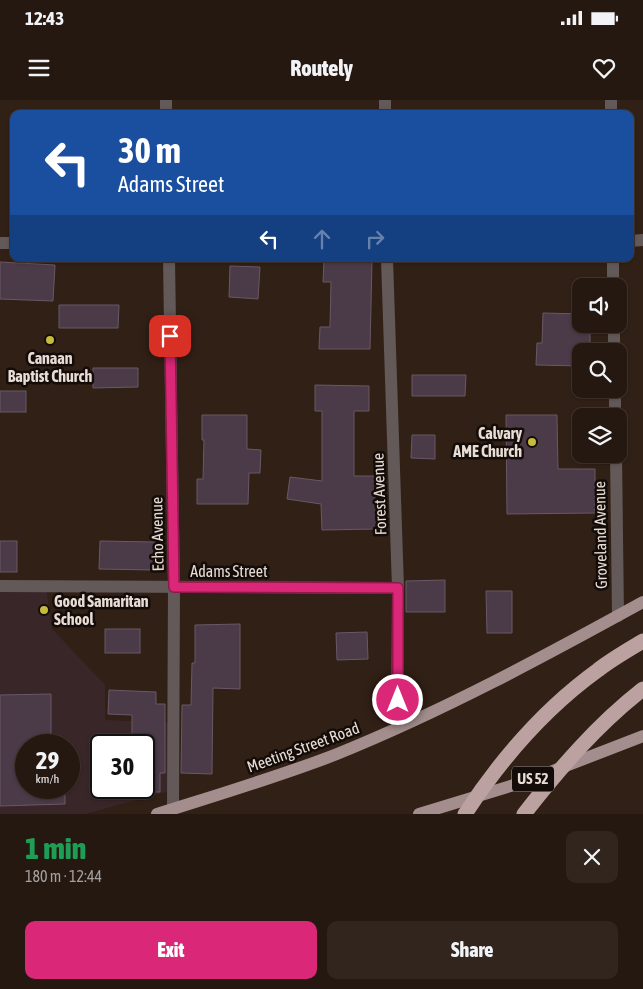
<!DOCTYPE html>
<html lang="en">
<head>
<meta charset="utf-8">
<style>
  body { margin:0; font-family:"Asap Condensed",sans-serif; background:#31251e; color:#f1f3f6; height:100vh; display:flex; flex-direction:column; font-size:19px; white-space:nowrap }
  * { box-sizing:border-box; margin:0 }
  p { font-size:16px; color:#a3a09f }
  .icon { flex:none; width:28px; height:28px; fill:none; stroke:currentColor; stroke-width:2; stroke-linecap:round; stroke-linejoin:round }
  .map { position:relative; height:714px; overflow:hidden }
  .panel { display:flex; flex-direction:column; background:#251810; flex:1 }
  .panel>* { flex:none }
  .top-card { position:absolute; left:10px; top:10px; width:624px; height:152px; border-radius:10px; box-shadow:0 1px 4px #0004,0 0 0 1px #423730; background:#1a4fa0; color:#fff; overflow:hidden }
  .fabs { position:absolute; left:572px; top:178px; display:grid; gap:10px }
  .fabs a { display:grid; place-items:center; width:55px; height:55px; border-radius:10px; background:#251810; box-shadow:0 1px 4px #0004,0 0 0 1px #423730; font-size:25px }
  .speed { position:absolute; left:15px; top:634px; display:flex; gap:10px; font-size:25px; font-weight:700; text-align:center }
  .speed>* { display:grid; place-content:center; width:65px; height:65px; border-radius:50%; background:#251810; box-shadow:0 1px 4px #0004,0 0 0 1px #423730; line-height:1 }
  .speed small { font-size:12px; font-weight:400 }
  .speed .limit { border:2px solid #111; border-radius:8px; background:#fff; color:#111 }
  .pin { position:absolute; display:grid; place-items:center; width:42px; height:42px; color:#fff; margin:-21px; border-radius:10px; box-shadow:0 2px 8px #0006 }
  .me { position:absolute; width:55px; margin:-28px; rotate:0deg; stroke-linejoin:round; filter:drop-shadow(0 0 4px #0008) }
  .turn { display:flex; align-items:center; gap:18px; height:105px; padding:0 25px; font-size:22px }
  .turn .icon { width:65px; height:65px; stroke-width:2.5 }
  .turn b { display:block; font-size:35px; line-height:42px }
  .lanes { display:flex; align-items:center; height:48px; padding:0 25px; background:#0003; justify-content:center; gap:25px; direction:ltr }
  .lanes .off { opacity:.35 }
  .round { display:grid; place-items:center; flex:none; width:52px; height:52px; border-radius:10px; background:#31251e }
  .overview { display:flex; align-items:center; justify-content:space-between; height:85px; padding:0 25px }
  h1 { font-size:30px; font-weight:800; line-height:38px; color:#1e9e55 }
  .button { display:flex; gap:10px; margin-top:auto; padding:10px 25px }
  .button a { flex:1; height:58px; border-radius:10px; background:#db2777; color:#fff; font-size:20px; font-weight:800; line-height:58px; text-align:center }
  .button a+a { background:#31251e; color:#f1f3f6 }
  .status { display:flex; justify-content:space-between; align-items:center; height:35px; padding:0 25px; background:#251810; direction:ltr }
  .status svg { height:14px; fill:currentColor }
  header { display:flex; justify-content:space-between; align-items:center; height:65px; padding:0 25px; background:#251810; font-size:22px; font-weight:800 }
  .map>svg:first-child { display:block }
  .commercial { fill:#392629; fill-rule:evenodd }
  .building { fill:#4b3a47; stroke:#6a5865 }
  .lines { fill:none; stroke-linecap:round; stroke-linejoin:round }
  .minor { stroke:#645959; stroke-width:12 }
  .primary { stroke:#a38d8d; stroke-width:12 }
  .motorway-bridge { stroke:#bca1a1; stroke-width:15 }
  .route-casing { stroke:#8e194d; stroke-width:12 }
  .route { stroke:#db2777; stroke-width:9 }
  .poi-dot { fill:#c7bb3b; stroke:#130c08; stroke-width:2 }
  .labels { text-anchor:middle; stroke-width:5; stroke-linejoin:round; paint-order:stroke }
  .shield { fill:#130c08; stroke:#a89e98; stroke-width:1 }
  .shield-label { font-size:15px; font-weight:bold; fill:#e8dcd5 }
  .poi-label { font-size:16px; font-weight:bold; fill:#e8dcd5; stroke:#130c08 }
  .street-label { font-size:16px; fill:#e8dcd5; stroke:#130c08 }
</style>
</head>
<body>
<div class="status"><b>12:43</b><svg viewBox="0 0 49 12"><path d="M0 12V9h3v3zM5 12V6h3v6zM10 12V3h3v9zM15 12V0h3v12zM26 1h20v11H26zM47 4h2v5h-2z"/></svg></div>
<header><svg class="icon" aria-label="menu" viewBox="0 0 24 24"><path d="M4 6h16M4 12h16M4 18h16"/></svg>Routely<svg class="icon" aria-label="heart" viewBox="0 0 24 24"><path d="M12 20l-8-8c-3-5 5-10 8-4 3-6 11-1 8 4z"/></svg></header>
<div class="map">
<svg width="643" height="714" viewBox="0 0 643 714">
  <rect width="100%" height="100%" fill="#312016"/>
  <path class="commercial" d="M0,486H46L52,529L105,585V620L173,623V690L85,714H0ZM26,645H69V688H26ZM101,645H144V688H101Z"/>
  <g class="building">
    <path d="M324,160L372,161L370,249H319L320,227H330L331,182H323Z"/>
    <path d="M0,162L55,165L53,201L0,199Z"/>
    <path d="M230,166L260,167L258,199L229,197Z"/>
    <path d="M59,205H119L118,228H59Z"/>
    <path d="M543,213L581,214V224H590V251H581V266L536,265L537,243H542Z"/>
    <path d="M93,268H138V287L93,288Z"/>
    <path d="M412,275H466L465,296H412Z"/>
    <path d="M315,285L369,286V311H354V376H374L377,429L322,430L321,404L287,399L290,377L322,381V311H315Z"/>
    <rect x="0" y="291" width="26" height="21"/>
    <path d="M202,315H247V349L261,350L260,373H249L248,404H197V379H203L204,340H202Z"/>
    <path d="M506,315H557L558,369H595V413L507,414Z"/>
    <path d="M412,335H435V359L411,358Z"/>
    <rect x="0" y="441" width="17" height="31"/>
    <path d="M100,441L155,442L154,470L99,469Z"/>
    <path d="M445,480V512H406V481Z"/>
    <path d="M486,491H512V533H487Z"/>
    <path d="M240,524V589L213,588L212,674L181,673L182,605H191L192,563H195V525Z"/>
    <rect x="105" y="529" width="35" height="24"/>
    <path d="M367,532L368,559L337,560L336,533Z"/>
    <path d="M109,590L156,592V604H165V673H160V692H144V645H132V615L108,614Z"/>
    <path d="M51,594V645H26V688H65V704L0,706V595Z"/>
  </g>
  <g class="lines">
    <g class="minor">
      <path d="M166,0V14"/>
      <path d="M385,0V14"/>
      <path d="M611,0V14"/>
      <path d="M630,141L643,140"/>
      <path d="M0,143H14"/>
      <path d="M169,159L174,487L173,709"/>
      <path d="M387,159L398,488L397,628"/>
      <path d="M613,159V186"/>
      <path d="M614,224V251"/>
      <path d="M615,289V316"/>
      <path d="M616,354L618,516"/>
      <path d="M0,486L398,488"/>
    </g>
    <g class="primary">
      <path d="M157,714C217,695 278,677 337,654C443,611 543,557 643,502"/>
      <path d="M419,714L527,681L643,636"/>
    </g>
    <g class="motorway-bridge">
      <path d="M465,714C501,659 544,609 598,570C612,559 628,550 643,541"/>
      <path d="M524,714C560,668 597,625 643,589"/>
    </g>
  </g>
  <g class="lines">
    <g class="route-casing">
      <path id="route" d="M170,236L174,487L398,488V600"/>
    </g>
    <use href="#route" class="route"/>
  </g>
  <g class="poi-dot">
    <circle cx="50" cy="240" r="5"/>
    <circle cx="532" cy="342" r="5"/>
    <circle cx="44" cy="510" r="5"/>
  </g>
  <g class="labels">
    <rect class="shield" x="512" y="666.5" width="42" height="25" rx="4"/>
    <g class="shield-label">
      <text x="533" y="684">US 52</text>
    </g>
    <g class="poi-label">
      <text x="50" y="264">Canaan<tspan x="50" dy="18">Baptist Church</tspan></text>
      <text x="522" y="339" text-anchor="end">Calvary<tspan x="522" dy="18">AME Church</tspan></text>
      <text x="54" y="507" text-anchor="start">Good Samaritan<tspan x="54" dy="18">School</tspan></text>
    </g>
    <g class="street-label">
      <text transform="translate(379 394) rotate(-92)" y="6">Forest Avenue</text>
      <text transform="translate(157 434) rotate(-91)" y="6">Echo Avenue</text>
      <text transform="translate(600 435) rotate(-91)" y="6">Groveland Avenue</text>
      <text x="229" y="477">Adams Street</text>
      <text transform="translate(303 647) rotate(-20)" y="6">Meeting Street Road</text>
    </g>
  </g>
</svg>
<div class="fabs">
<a><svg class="icon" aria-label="sound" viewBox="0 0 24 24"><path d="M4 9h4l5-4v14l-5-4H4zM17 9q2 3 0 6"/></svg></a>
<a><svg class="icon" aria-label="search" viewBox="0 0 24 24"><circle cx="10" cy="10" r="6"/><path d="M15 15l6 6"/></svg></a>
<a><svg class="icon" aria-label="layers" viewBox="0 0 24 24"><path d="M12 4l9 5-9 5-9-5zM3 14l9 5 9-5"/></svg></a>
</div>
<div class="speed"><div>29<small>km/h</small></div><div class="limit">30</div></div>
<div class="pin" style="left:170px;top:236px;background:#d93025"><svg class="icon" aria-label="arrive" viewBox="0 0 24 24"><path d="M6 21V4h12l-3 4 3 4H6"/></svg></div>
<svg class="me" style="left:398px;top:600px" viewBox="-20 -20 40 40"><circle r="17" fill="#db2777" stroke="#fff" stroke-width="3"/><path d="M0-11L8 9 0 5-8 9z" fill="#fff"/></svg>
<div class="top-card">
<div class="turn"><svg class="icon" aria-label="left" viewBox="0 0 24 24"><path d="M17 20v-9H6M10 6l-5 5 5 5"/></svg><div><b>30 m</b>Adams Street</div></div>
<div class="lanes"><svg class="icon" aria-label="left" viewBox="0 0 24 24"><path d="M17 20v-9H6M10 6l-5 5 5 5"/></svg><svg class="icon off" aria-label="ahead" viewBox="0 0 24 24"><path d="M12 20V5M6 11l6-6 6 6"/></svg><svg class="icon off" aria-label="right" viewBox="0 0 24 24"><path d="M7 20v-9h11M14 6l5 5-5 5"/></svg></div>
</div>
</div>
<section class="panel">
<div class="overview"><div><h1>1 min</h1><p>180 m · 12:44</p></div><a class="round"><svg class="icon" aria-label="close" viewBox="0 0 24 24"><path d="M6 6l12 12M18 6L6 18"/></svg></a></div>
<div class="button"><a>Exit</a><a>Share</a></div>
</section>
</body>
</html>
